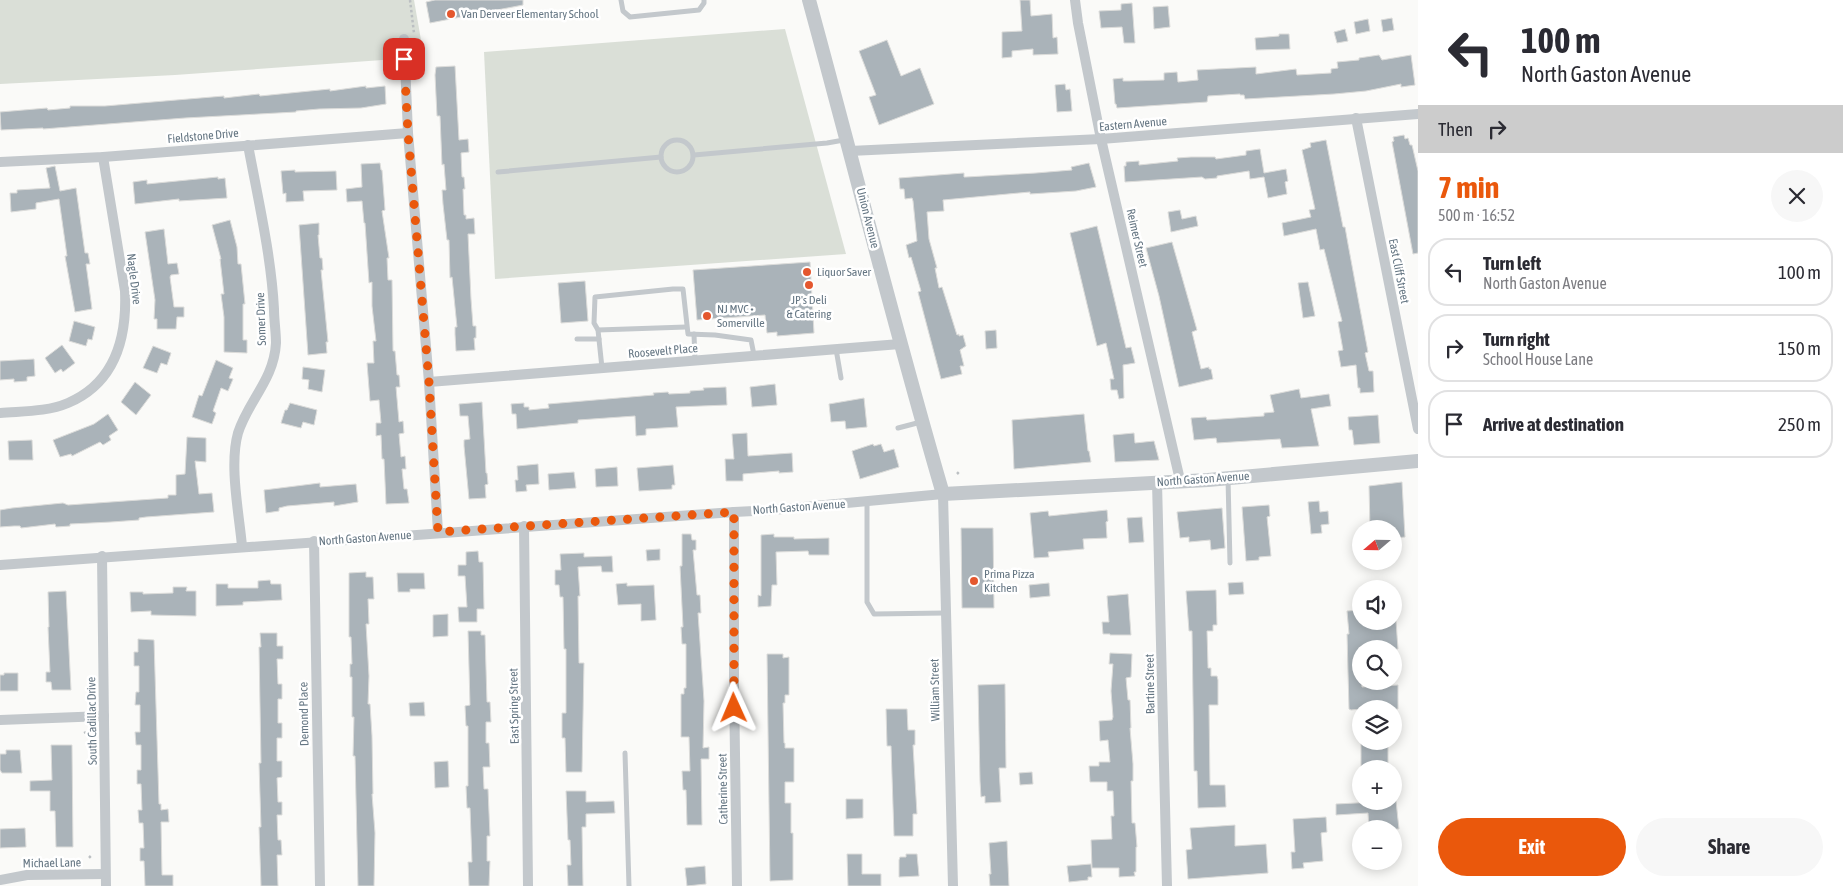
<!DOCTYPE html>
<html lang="en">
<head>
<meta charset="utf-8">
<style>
  body { margin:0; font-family:"Asap Condensed",sans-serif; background:#f7f7f7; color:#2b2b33; height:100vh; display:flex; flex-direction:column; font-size:19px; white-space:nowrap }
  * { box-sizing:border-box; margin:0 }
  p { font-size:16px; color:#7c7c81 }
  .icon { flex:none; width:28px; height:28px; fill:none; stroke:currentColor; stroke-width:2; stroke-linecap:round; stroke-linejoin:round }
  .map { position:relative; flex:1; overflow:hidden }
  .drawer { display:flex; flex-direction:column; background:#fff; width:425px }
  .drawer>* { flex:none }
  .guide { background:#fff; color:#2b2b33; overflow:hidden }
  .needle { width:32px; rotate:250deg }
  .controls { position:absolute; left:1352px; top:520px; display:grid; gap:10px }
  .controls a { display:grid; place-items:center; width:50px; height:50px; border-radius:50%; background:#fff; box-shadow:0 2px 12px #0003; font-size:25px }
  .pin { position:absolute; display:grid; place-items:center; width:42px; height:42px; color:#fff; margin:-21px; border-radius:10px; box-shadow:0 2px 8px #0006 }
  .me { position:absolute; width:55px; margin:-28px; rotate:359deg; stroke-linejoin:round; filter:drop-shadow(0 0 4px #0008) }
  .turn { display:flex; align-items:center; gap:18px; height:105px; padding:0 20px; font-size:22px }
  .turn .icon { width:65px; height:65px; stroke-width:2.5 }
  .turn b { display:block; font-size:35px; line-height:42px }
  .then { display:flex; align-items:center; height:48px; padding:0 20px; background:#0003; gap:10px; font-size:19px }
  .round { display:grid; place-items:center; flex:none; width:52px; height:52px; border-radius:26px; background:#f7f7f7 }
  .overview { display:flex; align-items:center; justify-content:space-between; height:85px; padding:0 20px }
  h1 { font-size:30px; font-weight:700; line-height:38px; color:#ea580c }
  .primary-button { display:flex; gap:10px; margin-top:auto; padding:10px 20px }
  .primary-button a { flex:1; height:58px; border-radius:30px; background:#ea580c; color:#fff; font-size:20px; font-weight:700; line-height:58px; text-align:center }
  .primary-button a+a { background:#f7f7f7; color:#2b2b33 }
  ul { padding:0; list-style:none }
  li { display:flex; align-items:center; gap:15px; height:68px; margin:0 10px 8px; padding:0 10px; border:2px solid #e1e1e2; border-radius:20px }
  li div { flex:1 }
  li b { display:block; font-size:19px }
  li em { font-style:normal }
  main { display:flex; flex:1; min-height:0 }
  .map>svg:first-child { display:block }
  .green { fill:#dadfd7 }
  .building { fill:#aab3b9; stroke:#dcdcda }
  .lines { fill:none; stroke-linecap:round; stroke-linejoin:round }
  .path { stroke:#bbbfc2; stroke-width:2.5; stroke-dasharray:2.5 2.5; stroke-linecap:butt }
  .service { stroke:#c3c8cc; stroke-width:5 }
  .minor { stroke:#c3c8cc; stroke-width:10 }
  .tertiary { stroke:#c3c8cc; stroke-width:14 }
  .route { stroke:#ea580c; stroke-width:9; stroke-dasharray:0 16.2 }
  .poi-dot { fill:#e4572e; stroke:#fff; stroke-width:2 }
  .labels { text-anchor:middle; stroke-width:5; stroke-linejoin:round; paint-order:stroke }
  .poi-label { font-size:12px; fill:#657683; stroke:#fff; text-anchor:start }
  .street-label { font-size:12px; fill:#657683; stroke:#fff }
</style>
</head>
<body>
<main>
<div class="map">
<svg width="1418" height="886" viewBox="0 0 1418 886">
  <rect width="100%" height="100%" fill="#fafaf8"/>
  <g class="green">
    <path d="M0,0H414L424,57L175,75L0,84Z"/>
    <path d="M785,29L846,254L495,279L484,52Z"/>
  </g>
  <g class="building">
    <path d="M435,0H523V5L430,23L426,2Z"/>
    <path d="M1020,0H1030L1031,16L1052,14L1053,38L1057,37L1058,54L1033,55V49L1012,51V57L1002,58V32L1022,31Z"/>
    <path d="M1132,3L1135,43H1124L1122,27L1101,28L1099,11L1121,10V4Z"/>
    <path d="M1168,6L1170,27L1154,29L1153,7Z"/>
    <path d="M1392,18L1394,30L1383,32L1381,20Z"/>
    <path d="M1368,19L1370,31L1356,34L1354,22Z"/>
    <path d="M1345,29L1348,41L1337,43L1334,32Z"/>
    <path d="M1279,34H1289L1290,49L1256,50L1255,38L1279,36Z"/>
    <path d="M887,40L901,76L920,68L934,104L879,125L869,97L876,95L859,51Z"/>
    <path d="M1379,55L1382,60L1411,55L1415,85L1401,87V84L1366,91L1334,94L1245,99L1244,95H1240V94L1208,96L1207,102L1117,108L1116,104H1115L1113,79L1123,78V81H1130L1164,80V73L1177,72L1178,82L1198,80L1197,70L1256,67V74L1296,69L1297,75L1331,73V69L1338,68L1337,62L1359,60V58Z"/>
    <path d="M455,66L459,140L468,139L469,152L461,153L462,177H464L465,189H463L464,215H466V219L474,218L475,234H468L471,299L473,326H476V338H474L475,350L456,351L455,334V327H457L452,277L450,278L449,240H447L443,204L442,190H446L444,164L442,165L440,116H437L435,75L436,67Z"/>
    <path d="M1065,84L1066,90L1070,89L1072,111L1057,112L1055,85Z"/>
    <path d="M366,86V88L385,86L386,104L361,108L319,109L296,111V112L185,118L43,129V128L1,130L0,112L47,108L48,110L70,108V106H105L224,96V98L259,94L260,96L330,89V91Z"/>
    <path d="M1404,135L1405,139L1408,138L1410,145H1412L1418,171V253L1413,254L1392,142L1394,141L1393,137Z"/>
    <path d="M1326,140L1343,227H1345L1348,244L1368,352L1365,353L1369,371H1373L1374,392L1360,393V388H1358L1356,365L1341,367L1338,351L1343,350L1338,322L1342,321L1324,249L1320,250L1316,229L1284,236L1282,223L1311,217L1309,210L1315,209L1302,150L1311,147L1310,143Z"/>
    <path d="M1260,149L1264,173L1286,169L1288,181L1285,182L1287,194L1268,198L1264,177L1250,179L1249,171L1217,176V178L1205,179L1202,177L1125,182L1124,166H1126V162L1139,161V165L1178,161L1177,158L1191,157H1215L1216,159L1246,155V151Z"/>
    <path d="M380,163L381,170H382L385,210L382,211L389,258H387L388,280H392L393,351H395L397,375H399L400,387H396L399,422L403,421L404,433L399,434L401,457L405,456L406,469H402L404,489H407L409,503L386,504L384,459H382L381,435L376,436V423H381L379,400L370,401L367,363H374L373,341H376L372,306V282L369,283L365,223H364L362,201L347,202L346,189L362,187L361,164Z"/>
    <path d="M1089,163L1096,187L1076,191L1030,194V192L943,200L944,211L927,212L929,239L937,268H935L939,288L942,287L957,335L959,334V336L963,335L966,346L960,350L964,366H960L962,374L941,379L918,292L921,291L911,257L909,258L906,245L917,241L913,201L912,198L905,199L904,189H900L899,178L964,173V177H966L1036,173L1072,170L1071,167Z"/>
    <path d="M55,166L60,191L76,188L85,253H88L90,264H86L92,309L75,312L65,256H67L59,199L36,203V209L11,212L10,193H17V190L50,188L46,168Z"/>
    <path d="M295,170V172L336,171L337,190L303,191L304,201L286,202V193L283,194L281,171Z"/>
    <path d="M218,177V179L225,178L227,198L179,201V199L135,204L133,182L147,180V184Z"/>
    <path d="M1180,210L1182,219L1196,216L1198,226L1171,232L1168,212Z"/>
    <path d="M230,220L237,247L238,264H241L245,304H243V340H247V353L224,352V317L221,294H224L220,259H221L212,225Z"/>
    <path d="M319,223V235H318L320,258H322L323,270H321L328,342H326L327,353L308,355L299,225Z"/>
    <path d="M1097,226L1126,348L1131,347L1135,363L1123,365L1124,398L1119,399L1117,390H1111L1110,379H1114L1106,343L1097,346L1070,233Z"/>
    <path d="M164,229L168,264L177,263L179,274L171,275L170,277L174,307H184V317H177L176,329H157V319H154L155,300L145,232Z"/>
    <path d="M1172,242L1197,330L1192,332L1201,369L1209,367V369H1211L1213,379L1179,387L1159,296L1146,248Z"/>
    <path d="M810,262L814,333L777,336V332L767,333L765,315L697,320L693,270Z"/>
    <path d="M585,281L588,321L561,323L558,283Z"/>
    <path d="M1308,282L1315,316L1303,318L1298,283Z"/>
    <path d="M74,321L95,327L92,340L88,339L86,346L69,341Z"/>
    <path d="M996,330L997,348L986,349L985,331Z"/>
    <path d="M62,345L75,363L63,372L61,369L55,373L45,358Z"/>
    <path d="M153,346L171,353L167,365L161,363L157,373L143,368Z"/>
    <path d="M34,359L35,376L27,377V381L14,382V379L0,380V361Z"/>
    <path d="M216,360L233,368L229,378L233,379L228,391L221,388L213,411L216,413L212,424L192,417L199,395L202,396Z"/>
    <path d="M303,367L325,370L322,392L308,389L309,380L302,379Z"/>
    <path d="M135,382L151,395L136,415L121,402Z"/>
    <path d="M775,384L777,405L752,407L750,387Z"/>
    <path d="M726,387L727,405L676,407L678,427L646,429V435L636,436L635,416L578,420V423L517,429L516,414H512L511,404L524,403V407H529V410L549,408L548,404L654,395L653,393L668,392L669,394L690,393V391L704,390L703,388Z"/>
    <path d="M1299,389L1301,398L1329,394L1331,406L1311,409L1319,446L1282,448L1280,439L1217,443L1216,438L1194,440L1191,418L1206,417L1207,420L1264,416V413L1274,412L1270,395Z"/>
    <path d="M864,398L867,427L846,429L845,421L831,422L829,404Z"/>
    <path d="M482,402L486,473H487L488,484L485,485L486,498L469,499L464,446V440L470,439L468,416H460L459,404Z"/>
    <path d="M290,403L317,410L314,425L303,422L301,428L281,423L285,410H287Z"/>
    <path d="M108,414L118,430L109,436L111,440L103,445L100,442L72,456L71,454L60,457L53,440L94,424Z"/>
    <path d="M1084,414L1088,451H1089L1091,462L1014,469L1012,420Z"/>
    <path d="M1378,415L1380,443L1354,445L1352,430H1349L1348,417Z"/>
    <path d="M747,433L748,456L792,453L793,472L779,473V471L743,474V481H726L725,459H734L732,434Z"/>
    <path d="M1134,433L1135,443L1154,441L1159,460L1115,462L1113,435Z"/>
    <path d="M187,437L206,438V462L195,461L199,494L212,493L214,512L146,517L139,518V520L111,522L70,524V526L56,527L55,524L21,528L20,526H14L0,527V510L12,508L63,503L68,505L168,498V495H176V475L185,474Z"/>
    <path d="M32,440L33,460H9L8,441Z"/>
    <path d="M873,444L874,446L881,444L884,452L894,449L899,467L860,479L852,451Z"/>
    <path d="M538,464L539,484L526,485L527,491L516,492L515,480H518L517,466Z"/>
    <path d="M673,465L675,485H672V489L639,491L637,468Z"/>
    <path d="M617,467L618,486L596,487L595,469Z"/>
    <path d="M574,472L576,488L549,490L548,474Z"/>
    <path d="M1402,482L1405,537L1394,538V529H1370L1369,486Z"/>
    <path d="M320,483V487L356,484L358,502L334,506V502L287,506L279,508V511L266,513L264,490Z"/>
    <path d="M1319,501L1320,512L1328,511L1329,524L1321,525L1322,533L1311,534L1308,502Z"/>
    <path d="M1269,505L1270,516L1267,517L1271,556L1259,557V560L1246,561L1242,507Z"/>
    <path d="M1222,508L1225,548L1211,550L1210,540L1189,542V537L1180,538L1177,512Z"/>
    <path d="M1107,510L1108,521L1106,522L1107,538L1083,539L1084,549L1048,552L1049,557L1034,558L1030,513L1048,511L1049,516Z"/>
    <path d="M1142,517L1144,542L1129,543L1127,518Z"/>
    <path d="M961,528H993L994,608H962Z"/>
    <path d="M682,534H691L692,540H696V550H693L697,595H700L701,613H698L704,701L703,748L709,747V759H701L702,825H687L686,790H683L682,771H690L689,737H681V694H684V688H686V644H682L681,627H683L680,566H682Z"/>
    <path d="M774,534V537H794V539L829,538V555H809L808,551L776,552L777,585H772L771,606L758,607V595L761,596V535Z"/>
    <path d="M660,549V560L647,561L646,550Z"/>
    <path d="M478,551L479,562H483L484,609H477V622H459L458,607H467L465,576H458V565H466V552Z"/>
    <path d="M584,553V557L612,556L613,572H602L601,566L578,567L580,596H578L579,663H584L582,772H566L565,738H562V713H566V649H564L563,597H560L559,585H555V570H561L560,554Z"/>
    <path d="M366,572V577H373L374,599H368L369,624H366L369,676L368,704H370L372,736L373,794H372L375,833L374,886H358L355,756H353L354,717H352V677H350V664H352L351,637H349V573Z"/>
    <path d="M397,573H424L425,589H410V592H398Z"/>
    <path d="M270,580L271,584H281L282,600L243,602V605L216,606V584H228V588H258V581Z"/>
    <path d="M1243,582L1244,594L1229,595L1228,583Z"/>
    <path d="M627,583V586L654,585L656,620L641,621V604L618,605L616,584Z"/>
    <path d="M1049,583L1050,596L1030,598L1029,585Z"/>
    <path d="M173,587H187L186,591H196V616L151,615V611L131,612L130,592H143V594L173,593Z"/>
    <path d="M1216,590L1217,625H1213V631H1207L1208,666V668H1211V676H1217L1218,680V705H1209L1210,785H1225L1226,807L1198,808L1197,771H1194L1192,631H1189L1186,591Z"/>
    <path d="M66,591L71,690H52L51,682H46V672H50L48,627H49L48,592Z"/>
    <path d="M1128,594L1131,635H1110V634H1103L1102,622H1109L1107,596Z"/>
    <path d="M1360,610V621H1396L1398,649H1380V647L1359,648L1362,687L1398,685V709H1361L1351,710L1349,709L1347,634H1349L1347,611Z"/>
    <path d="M448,614V636L433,637V615Z"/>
    <path d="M468,631H481V635H485L487,702H490L491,722H486V743H489L490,767H483L484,789H488L490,836H487V861H490L489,886H469L468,862H472L470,808H467L466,786H468V726H466L465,706L470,705Z"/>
    <path d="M260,633H277V646H283V659H277L278,684H282V699H278V723H282V738H277V761H282V777L277,778L278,802H282V815H277L278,840H281L282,855H277L278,886H261L259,827H261L259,763H261L259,647H261Z"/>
    <path d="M138,639L154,640L159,804H161V810L168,809L169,822H161L162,875H173V886H145L144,861H140V848H144L143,823H139L138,810H142L141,784H137V770H141V745H136L135,732H140V705H135L136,692H139V666H134V652H138Z"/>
    <path d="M1110,653L1132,654L1131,677L1126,678L1128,700H1130L1131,728H1130L1133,764V781H1131L1132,823H1135L1137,847H1136V872H1134L1135,876L1119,877V868H1092L1091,840L1112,839L1111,816H1114L1113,791H1107V782H1090L1089,766H1099V762H1110L1108,740L1100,741L1099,721L1112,720L1113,717L1111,691L1113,664H1109Z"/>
    <path d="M767,654H783V658L789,657V695H785V703H783L784,743H785V748H794V782H785V803H791V833H793V880L770,881Z"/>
    <path d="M4,673H18V691H0V675H4Z"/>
    <path d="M1005,684L1006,768H999L1001,802L985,803V796L981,797L980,781L978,685Z"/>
    <path d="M424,702L425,716H410L409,703Z"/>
    <path d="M886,709H907L908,730H915V745H913L917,814H913V836H894L891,746H887Z"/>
    <rect x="1361" y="741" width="27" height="28"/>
    <path d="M51,745H72L73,847H56L55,811H50V791H30V781L52,780Z"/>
    <path d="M6,750H20L22,773H2L0,770V754H6Z"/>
    <path d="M448,761L449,787L435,788L434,762Z"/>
    <path d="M1032,772L1033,784L1020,785L1019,773Z"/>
    <path d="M566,791H586V802L614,801L615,813L586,814V827H582L583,886H568L567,865H571L570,840H568Z"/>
    <path d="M846,799H863V818L846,819Z"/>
    <path d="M1396,801L1399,829H1369L1368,813L1336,815V804Z"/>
    <path d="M1326,817L1327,832L1321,833L1323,861L1303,863L1304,868L1292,869L1291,852H1295L1293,819Z"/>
    <path d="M1235,825V846L1266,844L1268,873L1188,879L1186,850L1192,849L1190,828Z"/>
    <path d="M25,828L26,847L0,848V829Z"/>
    <path d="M1007,841L1009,886H990L989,874H991L989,843Z"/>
    <path d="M847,854H862V874H881V886H848Z"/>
    <path d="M906,854H917L919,876L899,877V860L900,857H906Z"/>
    <path d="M1091,864L1092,877H1088V880L1069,882L1067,866Z"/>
    <path d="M705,866L706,884L687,886L685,868Z"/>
  </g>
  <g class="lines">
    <g class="path">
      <path d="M410,0L414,33"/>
      <path d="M957,474L959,472"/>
      <path d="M84,733L86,732"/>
      <path d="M89,856L91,858"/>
    </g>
    <g class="service">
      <path d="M621,0L623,11L630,17L699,10L704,3V0"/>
      <circle cx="677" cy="156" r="16"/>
      <path d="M694,155L827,143L844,140"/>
      <path d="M498,172L661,157"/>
      <path d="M598,330L686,327"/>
      <path d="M694,334L695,361"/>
      <path d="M577,339H599"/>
      <path d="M836,349L841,378"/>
      <path d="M602,368L598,330L594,323L595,297L673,289H683L688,334L715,335L751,340L754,355"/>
      <path d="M898,428L921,422"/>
      <path d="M1228,478L1230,563"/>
      <path d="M867,501V602L874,614L945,613"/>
      <path d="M625,753L629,886"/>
    </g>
    <g class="minor">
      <path d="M1075,0L1078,23L1101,139L1180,480"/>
      <path d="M404,39L408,133L429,382L438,532"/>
      <path d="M1356,118L1418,429"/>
      <path d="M850,151L1101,139L1418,114"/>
      <path d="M0,162L103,157L408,133"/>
      <path d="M429,382L900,344"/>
      <path d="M0,413C22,411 47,412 68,403C115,383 127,338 125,291L103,157"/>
      <path d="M1157,482L1167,886"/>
      <path d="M734,512V688L737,886"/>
      <path d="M524,526L528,886"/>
      <path d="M314,541L320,886"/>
      <path d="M242,546C239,513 229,465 238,433C248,401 274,380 276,343C276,332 274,320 274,309C271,254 258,199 248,145"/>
      <path d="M102,556L106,886"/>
      <path d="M0,565L734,512L772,510L943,494L953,886"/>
      <path d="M0,720L104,716"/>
      <path d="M0,880L27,875L105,874"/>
    </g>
    <path class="tertiary" d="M809,0C854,165 895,330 943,494L1208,480L1418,461"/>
  </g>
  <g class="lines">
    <path class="route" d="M404,59L408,133L429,382L438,532L734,512V708"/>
  </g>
  <g class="poi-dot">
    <circle cx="451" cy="14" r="5"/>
    <circle cx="807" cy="272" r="5"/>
    <circle cx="809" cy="285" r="5"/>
    <circle cx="707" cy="316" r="5"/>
    <circle cx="974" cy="581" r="5"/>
  </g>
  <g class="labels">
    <g class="poi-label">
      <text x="461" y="18">Van Derveer Elementary School</text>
      <text x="817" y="276">Liquor Saver</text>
      <text x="809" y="304" text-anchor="middle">JP's Deli<tspan x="809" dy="14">&amp; Catering</tspan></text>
      <text x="717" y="313">NJ MVC -<tspan x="717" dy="14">Somerville</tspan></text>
      <text x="984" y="578">Prima Pizza<tspan x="984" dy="14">Kitchen</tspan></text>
    </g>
    <g class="street-label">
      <text transform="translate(1133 124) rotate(-5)" y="4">Eastern Avenue</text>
      <text transform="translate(203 136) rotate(-5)" y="4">Fieldstone Drive</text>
      <text transform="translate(868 218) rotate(76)" y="4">Union Avenue</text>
      <text transform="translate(1137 238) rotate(77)" y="4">Reimer Street</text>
      <text transform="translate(1399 271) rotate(79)" y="4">East Cliff Street</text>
      <text transform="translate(134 279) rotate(83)" y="4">Nagle Drive</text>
      <text transform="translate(261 319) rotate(-92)" y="4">Somer Drive</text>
      <text transform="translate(663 351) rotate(-5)" y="4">Roosevelt Place</text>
      <text transform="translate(1203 479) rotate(-4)" y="4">North Gaston Avenue</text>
      <text transform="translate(799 507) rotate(-4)" y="4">North Gaston Avenue</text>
      <text transform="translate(365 538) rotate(-4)" y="4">North Gaston Avenue</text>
      <text transform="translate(1150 684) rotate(-91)" y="4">Bartine Street</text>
      <text transform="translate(935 690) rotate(-91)" y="4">William Street</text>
      <text transform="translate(514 706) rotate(-91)" y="4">East Spring Street</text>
      <text transform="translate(304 714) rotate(-91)" y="4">Demond Place</text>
      <text transform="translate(92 721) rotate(-91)" y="4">South Cadillac Drive</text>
      <text transform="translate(723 789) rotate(-91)" y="4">Catherine Street</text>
      <text transform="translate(52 863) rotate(-1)" y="4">Michael Lane</text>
    </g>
  </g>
</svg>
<div class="controls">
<a><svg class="needle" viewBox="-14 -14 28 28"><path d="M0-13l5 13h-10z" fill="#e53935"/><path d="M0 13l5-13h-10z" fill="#7c7c81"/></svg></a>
<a><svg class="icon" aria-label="sound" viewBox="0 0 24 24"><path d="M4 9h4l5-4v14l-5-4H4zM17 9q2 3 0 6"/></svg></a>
<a><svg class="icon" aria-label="search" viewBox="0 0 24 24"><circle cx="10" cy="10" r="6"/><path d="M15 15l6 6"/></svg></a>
<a><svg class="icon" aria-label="layers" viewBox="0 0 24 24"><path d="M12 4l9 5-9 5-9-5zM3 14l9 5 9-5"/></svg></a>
<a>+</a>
<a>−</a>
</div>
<div class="pin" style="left:404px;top:59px;background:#d93025"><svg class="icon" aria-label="arrive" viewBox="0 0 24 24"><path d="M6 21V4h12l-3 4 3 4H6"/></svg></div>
<svg class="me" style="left:734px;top:708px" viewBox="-20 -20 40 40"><path d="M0-17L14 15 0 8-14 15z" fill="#ea580c" stroke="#fff" stroke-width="4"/></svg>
</div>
<section class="drawer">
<div class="guide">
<div class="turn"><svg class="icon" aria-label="left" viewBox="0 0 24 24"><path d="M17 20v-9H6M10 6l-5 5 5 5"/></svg><div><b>100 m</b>North Gaston Avenue</div></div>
<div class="then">Then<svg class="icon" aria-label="right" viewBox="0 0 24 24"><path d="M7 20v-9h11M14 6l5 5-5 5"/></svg></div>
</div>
<div class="overview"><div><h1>7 min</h1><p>500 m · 16:52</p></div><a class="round"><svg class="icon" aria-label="close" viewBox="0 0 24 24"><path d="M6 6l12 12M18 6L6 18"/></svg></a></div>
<ul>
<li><svg class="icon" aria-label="left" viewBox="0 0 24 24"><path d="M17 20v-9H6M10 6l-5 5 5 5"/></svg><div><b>Turn left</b><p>North Gaston Avenue</p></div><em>100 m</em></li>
<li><svg class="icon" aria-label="right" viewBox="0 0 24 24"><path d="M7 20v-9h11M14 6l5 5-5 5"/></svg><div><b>Turn right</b><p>School House Lane</p></div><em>150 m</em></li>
<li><svg class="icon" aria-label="arrive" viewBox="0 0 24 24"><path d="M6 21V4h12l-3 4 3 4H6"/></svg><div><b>Arrive at destination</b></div><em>250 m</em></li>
</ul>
<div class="primary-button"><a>Exit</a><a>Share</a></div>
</section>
</main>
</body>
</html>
